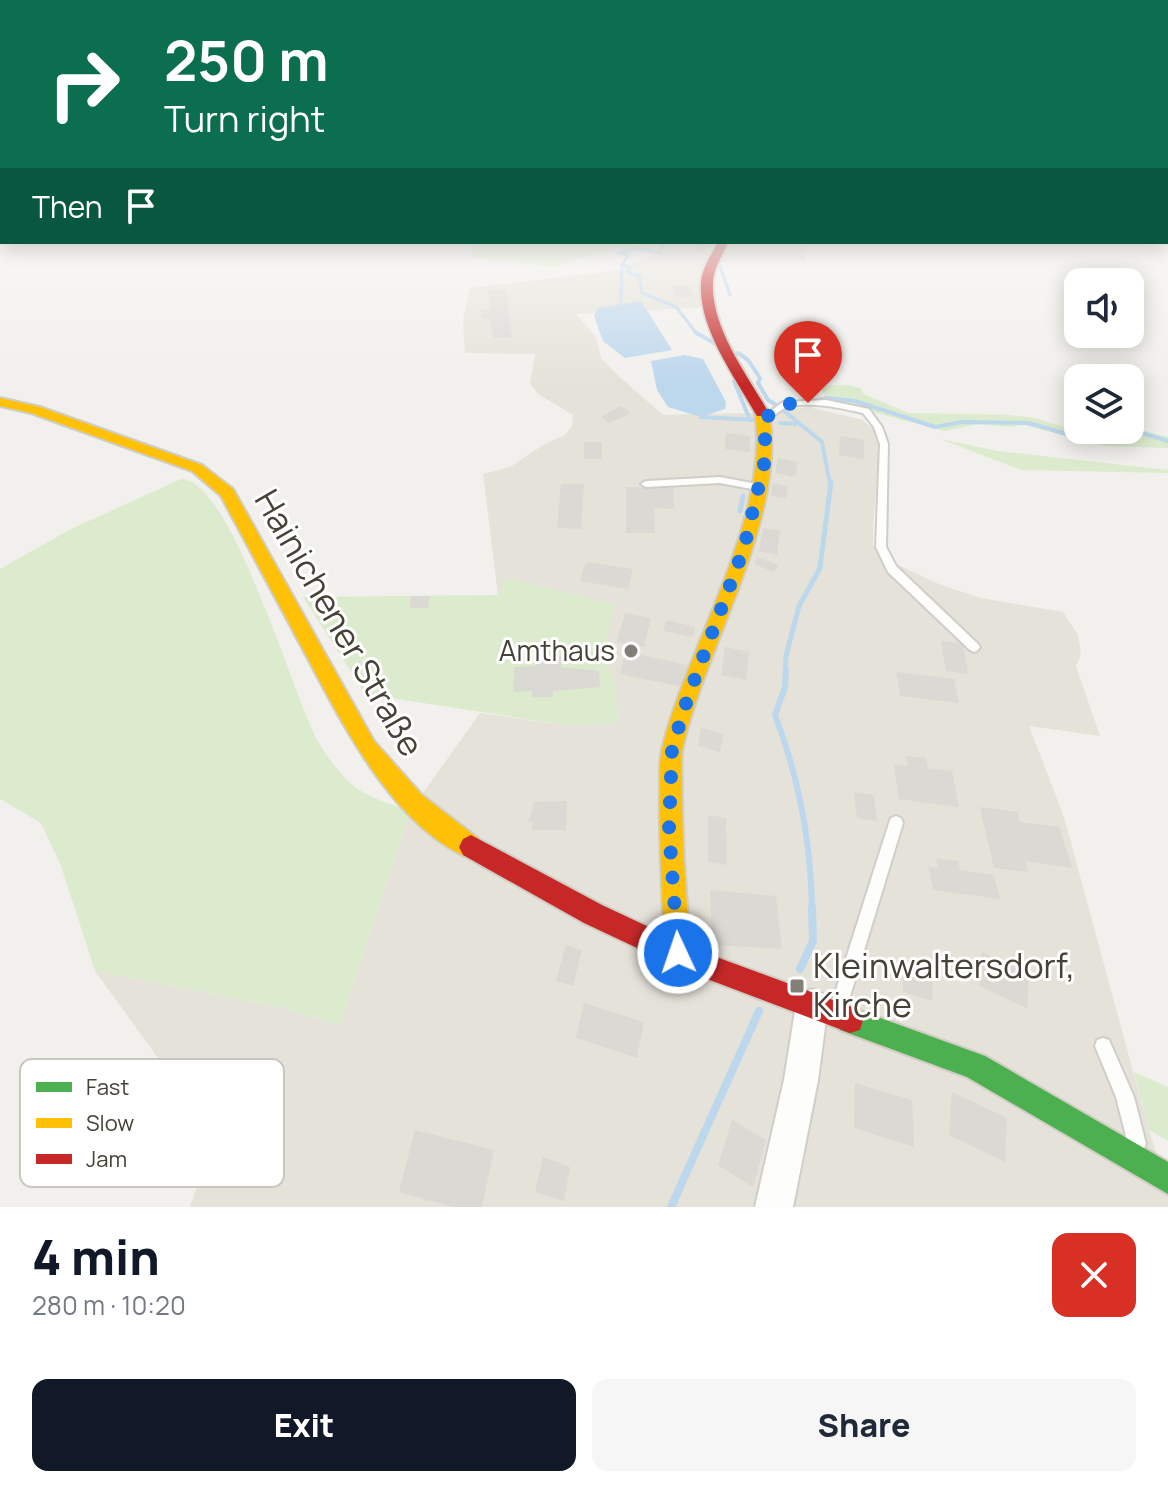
<!DOCTYPE html>
<html lang="en">
<head>
<meta charset="utf-8">
<style>
  body { margin:0; font-family:Manrope,sans-serif; background:#f6f6f7; color:#1f2937; height:100vh; display:flex; flex-direction:column; font-size:30px; white-space:nowrap }
  * { box-sizing:border-box; margin:0 }
  p { font-size:26px; color:#747a83 }
  .icon { flex:none; width:44px; height:44px; fill:none; stroke:currentColor; stroke-width:2; stroke-linecap:round; stroke-linejoin:round }
  .map { position:relative; height:1207px; overflow:hidden }
  .panel { display:flex; flex-direction:column; background:#fff; flex:1 }
  .panel>* { flex:none }
  .banner { position:absolute; left:0px; top:0px; width:1168px; height:244px; box-shadow:0 4px 20px #0003; background:#0b6e4f; color:#fff; overflow:hidden }
  .tools { position:absolute; left:1064px; top:268px; display:grid; gap:16px }
  .tools a { display:grid; place-items:center; width:80px; height:80px; border-radius:16px; background:#fff; box-shadow:0 4px 20px #0003; font-size:40px }
  .pin { position:absolute; display:grid; place-items:center; width:68px; height:68px; color:#fff; margin:-82px -34px; border-radius:50% 50% 50% 0; rotate:-45deg; box-shadow:0 0 8px #0007 }
  .pin .icon { rotate:45deg }
  .me { position:absolute; width:88px; margin:-44px; rotate:357deg; stroke-linejoin:round; filter:drop-shadow(0 0 6px #0008) }
  .turn { display:flex; align-items:center; gap:28px; height:168px; padding:0 32px; font-size:36px }
  .turn .icon { width:104px; height:104px; stroke-width:2.5 }
  .turn b { display:block; font-size:56px; line-height:68px }
  .then { display:flex; align-items:center; height:76px; padding:0 32px; background:#0003; gap:16px; font-size:30px }
  .round { display:grid; place-items:center; flex:none; width:84px; height:84px; border-radius:16px; background:#f6f6f7 }
  .summary { display:flex; align-items:center; justify-content:space-between; height:136px; padding:0 32px }
  h1 { font-size:48px; font-weight:800; line-height:60px; color:#111827 }
  .button { display:flex; gap:16px; margin-top:auto; padding:16px 32px }
  .button a { flex:1; height:92px; border-radius:16px; background:#111827; color:#fff; font-size:32px; font-weight:800; line-height:92px; text-align:center }
  .button a+a { background:#f6f6f7; color:#1f2937 }
  .map>svg:first-child { display:block }
  .residential { fill:#e5e2d9 }
  .green { fill:#dcebcd }
  .water { fill:#bdd7ed }
  .lines { fill:none; stroke-linecap:round; stroke-linejoin:round }
  .stream-far4 { stroke:#bdd7ed; stroke-width:3 }
  .stream-far3 { stroke:#bdd7ed; stroke-width:4 }
  .stream-far2 { stroke:#bdd7ed; stroke-width:5 }
  .stream-far1 { stroke:#bdd7ed; stroke-width:6 }
  .stream { stroke:#bdd7ed; stroke-width:8 }
  .building { fill:#dbd9d4 }
  .lane-casing { stroke:#cfcec9; stroke-width:4 }
  .street-casing { stroke:#cfcec9; stroke-width:4 }
  .fast-casing { stroke:#d0cdc3; stroke-width:4 }
  .slow-casing { stroke:#d0cdc3; stroke-width:4 }
  .jam-casing { stroke:#d0cdc3; stroke-width:4 }
  .lane { fill:#fdfdfc; fill-rule:evenodd }
  .street { fill:#fdfdfc; fill-rule:evenodd }
  .fast { fill:#4caf50; fill-rule:evenodd }
  .slow { fill:#ffc107; fill-rule:evenodd }
  .jam { fill:#c62828; fill-rule:evenodd }
  .route { stroke:#1a73e8; stroke-width:14; stroke-dasharray:0 25.2 }
  .poi-dot { fill:#827f76; stroke:#fff; stroke-width:3 }
  .labels { text-anchor:middle; stroke-width:6; stroke-linejoin:round; paint-order:stroke }
  .poi-label { font-size:28px; fill:#474237; stroke:#fff; text-anchor:end }
  .near-street-label { font-size:34px; fill:#474237; stroke:#fff }
  .near-poi-label { font-size:34px; fill:#474237; stroke:#fff; text-anchor:start }
  .key { fill:#fff; stroke:#c8c6c3; stroke-width:2 }
  .key-label { font-size:22px; fill:#474237 }
</style>
</head>
<body>
<div class="map">
<svg width="1168" height="1207" viewBox="0 0 1168 1207">
  <rect width="100%" height="100%" fill="#f1f0ec"/>
  <path class="residential" d="M674,242H802L806,261L729,260L718,264L714,268V307L576,314L596,337L601,358L622,379L663,415L752,413L809,407L863,420L877,433L880,447L873,527V545L881,557L941,585L981,598L1063,612L1078,635L1081,654L1076,666L1100,736L1029,726L1064,817L1149,1130L1168,1188V1207H190L202,1171L197,1132L158,1058L95,971L285,1008L340,1025L410,811L480,713L564,725L618,723L615,684L604,654L498,595L483,474L510,467L543,445L565,435L572,426L573,415L538,394L530,383L535,354L465,353L463,320L470,288L619,270L668,249Z"/>
  <g class="green">
    <path d="M472,242H674L675,243L656,254L616,247L555,267L472,258Z"/>
    <path d="M846,385L860,388L864,394L908,413L1010,415L1035,418L1073,430L1105,432L1130,430V427L1168,437V448L1105,446L1024,425L1010,427L978,424L944,431L827,400L820,386Z"/>
    <path d="M940,439L998,451L1168,470V473L1021,470Z"/>
    <path d="M181,479C232,479 293,698 319,743C326,755 336,768 345,778C362,796 387,803 410,811L340,1025L285,1008L95,971L61,866L41,823L0,799V569L71,529Z"/>
    <path d="M506,578L614,604L604,654L615,684L618,723L564,725L365,694L303,597L498,595Z"/>
    <path d="M1134,1072L1168,1087V1141L1149,1130Z"/>
  </g>
  <g class="water">
    <path d="M641,301L672,350L625,358L603,341L594,316L598,308Z"/>
    <path d="M685,355L703,359L726,402L725,409L701,417L668,407L657,390L651,361Z"/>
  </g>
  <g class="lines">
    <g class="stream-far4">
      <path d="M665,242L659,253L639,248L618,253L628,255L622,265L632,267L627,272L639,276L642,293L676,307L697,334"/>
      <path d="M720,266L730,295"/>
      <path d="M621,302L622,265"/>
    </g>
    <g class="stream-far3">
      <path d="M695,332L721,347"/>
      <path d="M738,353L748,360L760,378L758,383L768,400L778,406L785,403"/>
      <path d="M734,381L750,420"/>
      <path d="M815,401L826,398L855,401L935,427L962,422L1029,423L1090,441L1116,438L1132,430L1168,441"/>
      <path d="M783,410L822,442L830,484"/>
      <path d="M701,417L755,420"/>
      <path d="M780,423L795,424"/>
    </g>
    <g class="stream-far2">
      <path d="M740,511L743,496"/>
      <path d="M785,672L786,656L799,606L820,568L831,482"/>
    </g>
    <path class="stream-far1" d="M786,670L785,687L775,715C799,778 811,842 812,909"/>
    <g class="stream">
      <path d="M800,969L813,941L812,907"/>
      <path d="M671,1207L759,1011"/>
    </g>
  </g>
  <g class="building">
    <path d="M697,242H711L705,254L692,252Z"/>
    <path d="M671,285H689L693,297H675Z"/>
    <path d="M506,289L512,337L493,338L490,319H482L481,310L490,309L488,290Z"/>
    <path d="M621,406L631,413L610,423L601,417Z"/>
    <path d="M726,433L750,436V452L725,449Z"/>
    <path d="M840,436L864,440V459L839,455Z"/>
    <rect x="584" y="442" width="18" height="17"/>
    <path d="M778,458L798,462L795,477L775,473Z"/>
    <path d="M772,483L788,486L786,498L771,496Z"/>
    <path d="M561,484H584L581,529L557,528Z"/>
    <path d="M626,487L673,488L674,509L654,508L655,533H626Z"/>
    <path d="M763,528L780,531L777,555L759,551Z"/>
    <path d="M758,557L778,565L774,572L754,564Z"/>
    <path d="M586,562L633,569L628,589L580,581Z"/>
    <path d="M411,596H430L428,608H409Z"/>
    <path d="M625,613L651,618L644,647L637,646L636,654L688,665L684,687L620,674L628,644L617,642Z"/>
    <path d="M666,620L695,627L693,637L663,631Z"/>
    <path d="M941,641L963,644L968,674L946,671Z"/>
    <path d="M725,647L749,652L746,680L721,675Z"/>
    <path d="M561,656V667L599,671L600,687L553,691V697H532V691L513,692L514,667L537,666V657Z"/>
    <path d="M896,672L954,679L959,703L900,696Z"/>
    <path d="M701,728L724,734L720,752L698,746Z"/>
    <path d="M906,756L926,758L928,768L952,771L959,807L899,799L894,765L908,766Z"/>
    <path d="M854,792L874,795L877,821L857,818Z"/>
    <path d="M567,801L566,830H532L533,822H528L534,802Z"/>
    <path d="M980,807L1018,812L1020,822L1059,827L1072,868L1025,861L1028,872L994,868Z"/>
    <path d="M708,815L726,818L727,865L708,862Z"/>
    <path d="M936,858L958,861L960,870L994,875L1000,899L933,890L928,866L938,868Z"/>
    <path d="M710,890L776,896L782,949L712,945Z"/>
    <path d="M566,945L582,950L573,986L556,981Z"/>
    <path d="M982,952L1029,973L1027,1008L979,986Z"/>
    <path d="M903,968L932,976L933,1001L903,992Z"/>
    <path d="M584,1003L644,1022L637,1058L576,1038Z"/>
    <path d="M855,1083L912,1100L914,1147L854,1128Z"/>
    <path d="M952,1092L1007,1118L1005,1162L949,1135Z"/>
    <path d="M732,1120L766,1140L753,1187L718,1165Z"/>
    <path d="M415,1130L494,1150L482,1207H453L399,1192Z"/>
    <path d="M543,1157L570,1167L564,1201L535,1192Z"/>
  </g>
  <g class="lines">
    <g class="lane-casing">
      <g id="lane">
        <path d="M826,400L869,409L882,427L888,444L886,547L896,566L978,644L980,647L978,650L974,652L970,650L888,572L876,547L880,444L874,427L863,413C840,408 815,402 791,406C780,408 773,419 762,420L761,418L783,402Z"/>
        <path d="M720,477L757,484L762,487L757,490L720,483L646,487L641,484L646,481Z"/>
        <path d="M896,816L901,818L903,823L847,1006L845,1012L839,1014L833,1012L831,1006L889,823L891,818Z"/>
        <path d="M1103,1038L1109,1040L1134,1097L1146,1144L1143,1150L1137,1153L1131,1150L1128,1144L1116,1097L1095,1046L1097,1040Z"/>
      </g>
    </g>
    <g class="street-casing">
      <path id="street" d="M812,989L823,994L828,1005L818,1080L793,1207H755L784,1080L796,1005L801,994Z"/>
    </g>
    <g class="fast-casing">
      <path id="fast" d="M850,1007L985,1056L1168,1162V1194L967,1077L840,1030L837,1020L840,1010Z"/>
    </g>
    <g class="slow-casing">
      <g id="slow">
        <path d="M0,398L40,407L202,465L233,489L374,741L422,795L479,839L483,847L479,855L471,859C389,825 339,716 299,642C273,593 247,545 221,496L192,471L31,413L0,406Z"/>
        <path d="M762,409L769,413C787,516 706,645 683,746C680,760 682,775 682,789C682,844 686,898 691,953L687,962L678,966L669,962L665,953C662,898 659,843 660,788C660,774 659,759 663,745C688,646 771,514 755,413Z"/>
      </g>
    </g>
    <g class="jam-casing">
      <g id="jam">
        <path d="M718,242H728C723,255 713,269 713,283C711,328 747,375 769,413L767,416H757L755,413C734,375 698,328 701,282C702,268 712,254 718,242Z"/>
        <path d="M471,835L602,905L700,951L860,1010L863,1020L860,1030L850,1033L686,971L584,923L463,855L459,847L463,839Z"/>
      </g>
    </g>
    <use href="#lane" class="lane"/>
    <use href="#street" class="street"/>
    <use href="#fast" class="fast"/>
    <use href="#slow" class="slow"/>
    <use href="#jam" class="jam"/>
  </g>
  <linearGradient id="sky" x2="0" y2="1"><stop stop-color="#97c2ea"/><stop offset="0.56" stop-color="#f9f8f6"/><stop offset="1" stop-color="#f9f8f6" stop-opacity="0"/></linearGradient>
  <rect width="1168" height="384" fill="url(#sky)"/>
  <g class="lines">
    <path class="route" d="M678,953L669,829L672,749L688,697L744,548L765,460V418L786,404L808,403"/>
  </g>
  <g class="poi-dot">
    <circle cx="631" cy="651" r="8"/>
    <rect x="789" y="978" width="16" height="16" rx="4"/>
  </g>
  <g class="labels">
    <g class="poi-label">
      <text x="615" y="661">Amthaus</text>
    </g>
    <g class="near-street-label">
      <text transform="translate(339 623) rotate(60)" y="12">Hainichener Straße</text>
    </g>
    <g class="near-poi-label">
      <text x="813" y="978">Kleinwaltersdorf,<tspan x="813" dy="39">Kirche</tspan></text>
    </g>
  </g>
  <rect x="20" y="1059" width="264" height="128" rx="12" class="key"/>
  <rect x="36" y="1082" width="36" height="10" fill="#4caf50"/>
  <rect x="36" y="1118" width="36" height="10" fill="#ffc107"/>
  <rect x="36" y="1154" width="36" height="10" fill="#c62828"/>
  <g class="key-label">
    <text x="86" y="1095">Fast</text>
    <text x="86" y="1131">Slow</text>
    <text x="86" y="1167">Jam</text>
  </g>
</svg>
<div class="tools">
<a><svg class="icon" aria-label="sound" viewBox="0 0 24 24"><path d="M4 9h4l5-4v14l-5-4H4zM17 9q2 3 0 6"/></svg></a>
<a><svg class="icon" aria-label="layers" viewBox="0 0 24 24"><path d="M12 4l9 5-9 5-9-5zM3 14l9 5 9-5"/></svg></a>
</div>
<div class="pin" style="left:808px;top:403px;background:#d93025"><svg class="icon" aria-label="arrive" viewBox="0 0 24 24"><path d="M6 21V4h12l-3 4 3 4H6"/></svg></div>
<svg class="me" style="left:678px;top:953px" viewBox="-20 -20 40 40"><circle r="17" fill="#1a73e8" stroke="#fff" stroke-width="3"/><path d="M0-11L8 9 0 5-8 9z" fill="#fff"/></svg>
<div class="banner">
<div class="turn"><svg class="icon" aria-label="right" viewBox="0 0 24 24"><path d="M7 20v-9h11M14 6l5 5-5 5"/></svg><div><b>250 m</b>Turn right</div></div>
<div class="then">Then<svg class="icon" aria-label="arrive" viewBox="0 0 24 24"><path d="M6 21V4h12l-3 4 3 4H6"/></svg></div>
</div>
</div>
<section class="panel">
<div class="summary"><div><h1>4 min</h1><p>280 m · 10:20</p></div><a class="round" style="background:#d93025;color:#fff"><svg class="icon" aria-label="close" viewBox="0 0 24 24"><path d="M6 6l12 12M18 6L6 18"/></svg></a></div>
<div class="button"><a>Exit</a><a>Share</a></div>
</section>
</body>
</html>
